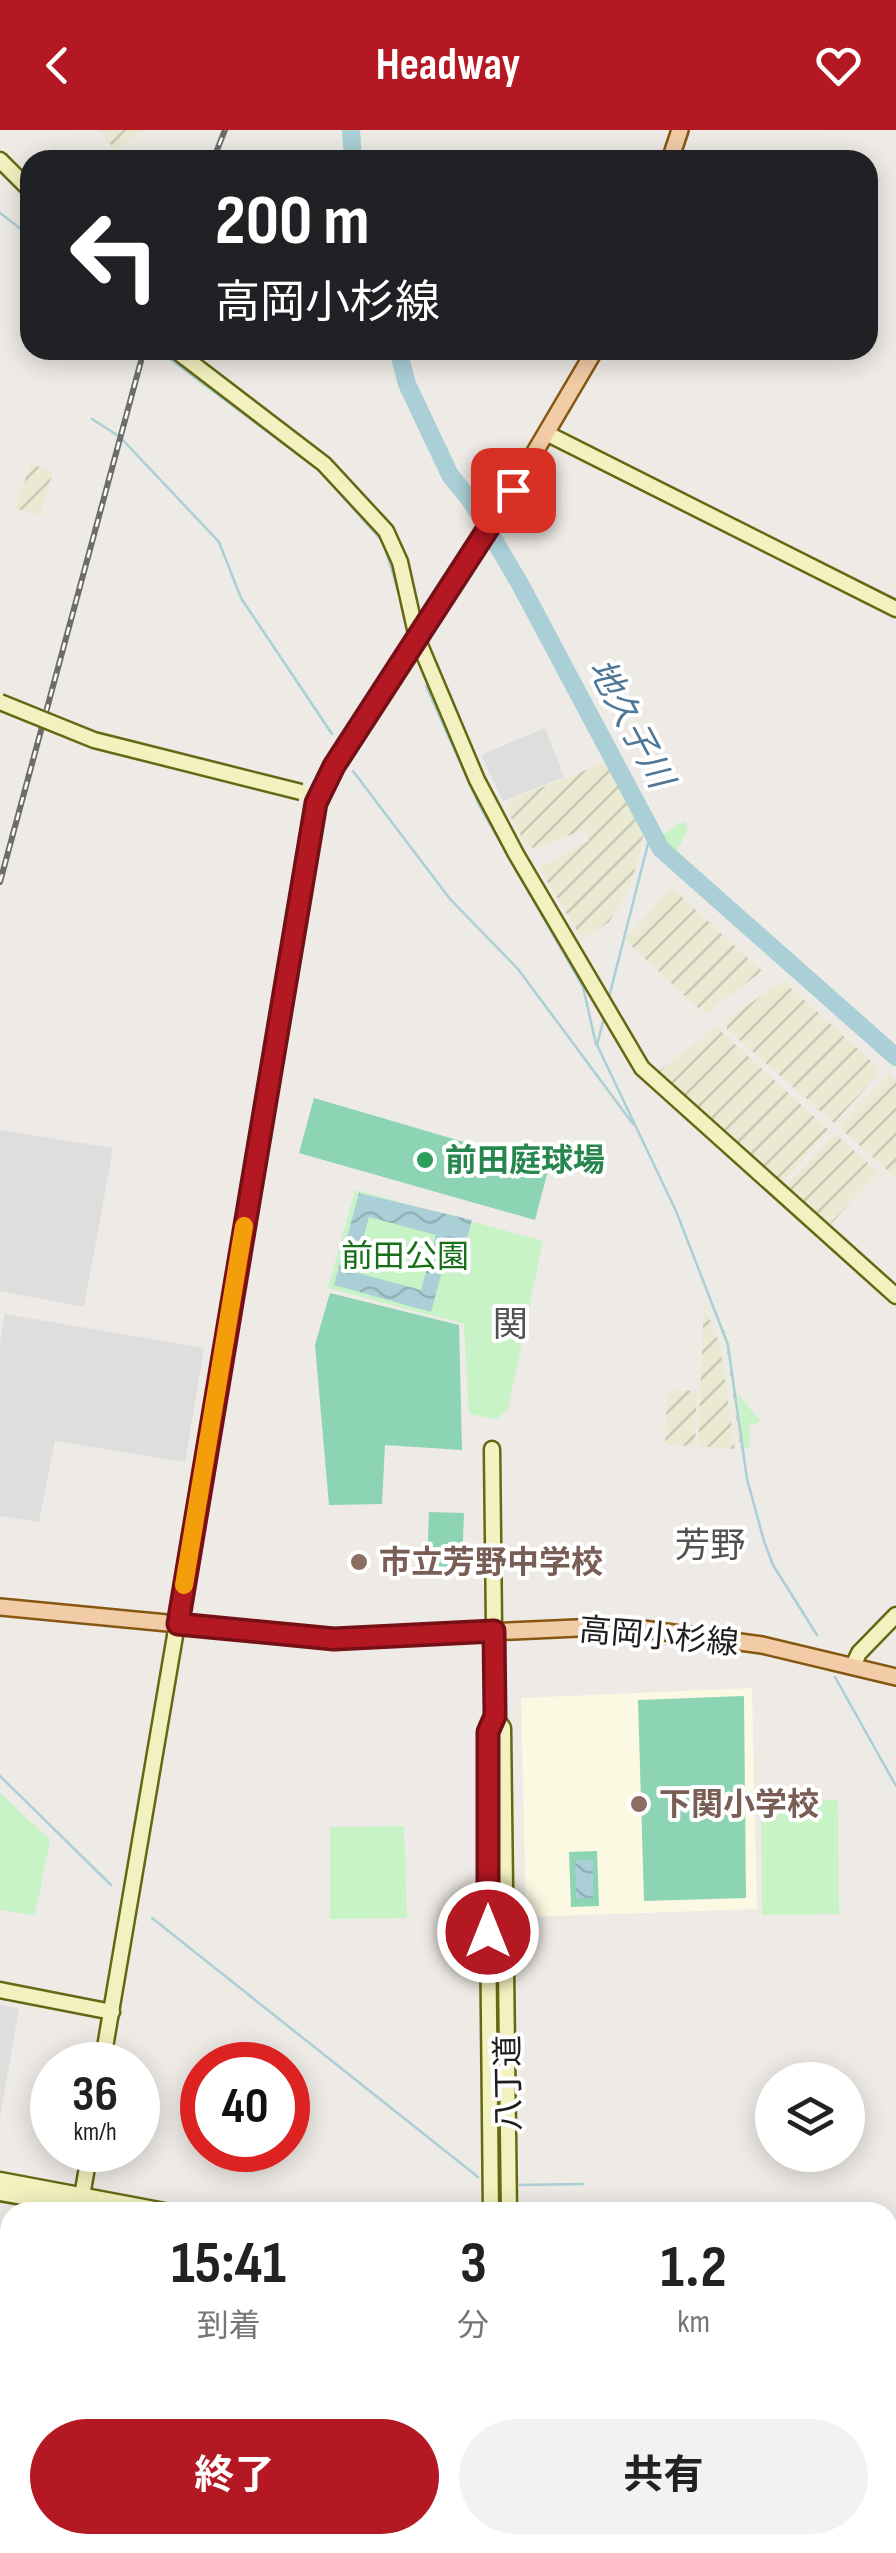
<!DOCTYPE html>
<html lang="ja">
<head>
<meta charset="utf-8">
<style>
  body { margin:0; font-family:"Sofia Sans Condensed","Noto Sans JP",sans-serif; background:#f2f2f2; color:#222; height:100vh; display:flex; flex-direction:column; font-size:38px; white-space:nowrap }
  * { box-sizing:border-box; margin:0 }
  p { font-size:32px; color:#767676 }
  .icon { flex:none; width:55px; height:55px; fill:none; stroke:currentColor; stroke-width:2; stroke-linecap:round; stroke-linejoin:round }
  .map { position:relative; flex:1; overflow:hidden }
  .side { position:absolute; left:0px; top:2072px; width:898px; height:352px; display:flex; flex-direction:column; background:#fff; border-radius:30px 30px 0 0; box-shadow:0 5px 25px #0003 }
  .side>* { flex:none }
  .top-card { position:absolute; left:20px; top:20px; width:858px; height:210px; border-radius:30px; box-shadow:0 5px 25px #0003; background:#202124; color:#fff; overflow:hidden }
  .buttons { position:absolute; left:755px; top:1932px; display:grid; gap:20px }
  .buttons a { display:grid; place-items:center; width:110px; height:110px; border-radius:50%; background:#fff; box-shadow:0 5px 25px #0003; font-size:50px }
  .speed { position:absolute; left:30px; top:1912px; display:flex; gap:20px; font-size:50px; font-weight:700; text-align:center }
  .speed>* { display:grid; place-content:center; width:130px; height:130px; border-radius:50%; background:#fff; box-shadow:0 5px 25px #0003; line-height:1 }
  .speed small { font-size:25px; font-weight:400 }
  .speed .limit { border:15px solid #d22; background:#fff; color:#111 }
  .pin { position:absolute; display:grid; place-items:center; width:85px; height:85px; color:#fff; margin:-42px; border-radius:20px; box-shadow:0 5px 15px #0006 }
  .me { position:absolute; width:110px; margin:-55px; rotate:0deg; stroke-linejoin:round; filter:drop-shadow(0 0 8px #0008) }
  .turn { display:flex; align-items:center; gap:35px; height:210px; padding:0 30px; font-size:45px }
  .turn .icon { width:130px; height:130px; stroke-width:2.5 }
  .turn b { display:block; font-size:70px; line-height:85px }
  .eta { display:flex; justify-content:space-evenly; align-items:center; height:170px; text-align:center }
  .eta b { font-size:60px; font-weight:700; line-height:70px }
  .cta { display:flex; gap:20px; margin-top:auto; padding:20px 30px }
  .cta a { flex:1; height:115px; border-radius:60px; background:#b41822; color:#fff; font-size:40px; font-weight:700; line-height:115px; text-align:center }
  .cta a+a { background:#f2f2f2; color:#222 }
  header { display:flex; justify-content:space-between; align-items:center; height:130px; padding:0 30px; background:#b41822; color:#fff; font-size:45px; font-weight:700 }
  .map>svg:first-child { display:block }
  .education { fill:#fbf9e1 }
  .farmland { fill:url(#farmland-furrows) }
  .park { fill:#c7f3c7 }
  .pitch { fill:#8cd4b3 }
  .parking { fill:#dedede }
  .water { fill:url(#water-waves); fill-rule:evenodd }
  .lines { fill:none; stroke-linecap:round; stroke-linejoin:round }
  .stream { stroke:#aacfd6; stroke-width:2.5 }
  .river { stroke:#aacfd6; stroke-width:18 }
  .secondary-casing { stroke:#656812; stroke-width:19 }
  .primary-casing { stroke:#865711; stroke-width:20 }
  .secondary { stroke:#f2f1bf; stroke-width:14 }
  .primary { stroke:#f1cca7; stroke-width:15 }
  .rail-casing { stroke:#6c6c6c; stroke-width:6 }
  .rail { stroke:#fff; stroke-width:2.5; stroke-dasharray:8; stroke-linecap:butt }
  .secondary-bridge-casing { stroke:#656812; stroke-width:19; stroke-linecap:butt }
  .secondary-bridge { stroke:#f2f1bf; stroke-width:14 }
  .route-casing { stroke:#751016; stroke-width:25 }
  .route { stroke:#b41822; stroke-width:18 }
  .slow { stroke:#f59e0b; stroke-width:18 }
  .leisure-dot { fill:#2e9e5b; stroke:#fff; stroke-width:4 }
  .education-dot { fill:#8d6e63; stroke:#fff; stroke-width:4 }
  .labels { text-anchor:middle; stroke-width:8; stroke-linejoin:round; paint-order:stroke }
  .leisure-label { font-size:32px; font-weight:bold; fill:#27864d; stroke:#fff; text-anchor:start }
  .park-label { font-size:32px; fill:#186f1a; stroke:#fff }
  .education-label { font-size:32px; font-weight:bold; fill:#785e54; stroke:#fff; text-anchor:start }
  .street-label { font-size:32px; fill:#1e1e1e; stroke:#fff }
  .water-label { font-size:35px; font-style:italic; fill:#4f7694; stroke:#fff }
  .neighbourhood-label { font-size:35px; fill:#515151; stroke:#fff }
</style>
</head>
<body>
<header><svg class="icon" aria-label="back" viewBox="0 0 24 24"><path d="M15 5l-7 7 7 7"/></svg>Headway<svg class="icon" aria-label="heart" viewBox="0 0 24 24"><path d="M12 20l-8-8c-3-5 5-10 8-4 3-6 11-1 8 4z"/></svg></header>
<div class="map">
<svg width="896" height="2423" viewBox="0 0 896 2423">
  <defs>
    <pattern id="farmland-furrows" width="10" height="10" patternUnits="userSpaceOnUse" patternTransform="scale(2.5)"><rect width="10" height="10" fill="#eaead2"/><path d="M-1 1l2-2M0 10L10 0M9 11l2-2" fill="none" stroke="#c8c8b4"/></pattern>
    <pattern id="water-waves" width="16" height="10" patternUnits="userSpaceOnUse" patternTransform="scale(2.5)"><rect width="16" height="10" fill="#aacfd6"/><path d="M0 5q4-4 8 0t8 0" fill="none" stroke="#92b1b7"/></pattern>
  </defs>
  <rect width="100%" height="100%" fill="#eeeae5"/>
  <path class="education" d="M752,1558L757,1779L526,1787L521,1568Z"/>
  <g class="farmland">
    <path d="M100,0H143L115,20Z"/>
    <path d="M31,334L53,341L41,382L36,385L15,378Z"/>
    <path d="M611,630L635,676L643,705L640,725L627,762L609,792L582,809L539,738L589,711L585,699L538,718L527,717L505,677L511,675L510,670Z"/>
    <path d="M672,758L762,841L705,884L624,809Z"/>
    <path d="M783,851L878,937L879,943L834,993L727,899L726,890Z"/>
    <path d="M716,897L829,1000L783,1051L776,1053L655,944Z"/>
    <path d="M889,944L896,950V1048L839,997Z"/>
    <path d="M835,1004L878,1042L832,1093L825,1095L784,1058Z"/>
    <path d="M706,1156L727,1206L744,1316L740,1318L726,1216Z"/>
    <path d="M704,1175L720,1216L735,1319L698,1316Z"/>
    <path d="M667,1260L697,1261L695,1316L665,1315Z"/>
  </g>
  <g class="park">
    <path d="M684,691L688,699L676,722L662,705Z"/>
    <path d="M355,1060L543,1111L508,1279L497,1289L469,1284L464,1194L328,1158Z"/>
    <path d="M737,1263L761,1292L749,1296L750,1317L744,1319Z"/>
    <path d="M0,1663L50,1710L35,1785L0,1780Z"/>
    <path d="M838,1670L839,1784L762,1785L761,1671Z"/>
    <path d="M404,1696L407,1788L330,1789V1697Z"/>
    <rect x="321" y="2415" width="83" height="8"/>
  </g>
  <g class="pitch">
    <path d="M314,968L549,1037L535,1090L299,1023Z"/>
    <path d="M330,1163L459,1195L462,1320L385,1315L382,1374L329,1375L315,1215Z"/>
    <path d="M429,1382L464,1383L462,1437L427,1436Z"/>
    <path d="M744,1566L746,1768L644,1771L638,1570Z"/>
    <path d="M597,1721L599,1776L571,1777L569,1722Z"/>
  </g>
  <g class="parking">
    <path d="M545,598L564,647L503,671L481,625Z"/>
    <path d="M0,1000L113,1018L84,1177L0,1161Z"/>
    <path d="M5,1184L204,1218L185,1332L55,1311L39,1392L0,1386V1212Z"/>
    <path d="M0,1875L19,1878L0,1988Z"/>
  </g>
  <g class="water">
    <path d="M359,1063L472,1090L459,1137L444,1134L431,1182L334,1155ZM369,1087L436,1105L421,1160L354,1142Z"/>
    <path d="M575,1730H593V1768H576Z"/>
  </g>
  <g class="lines">
    <g class="stream">
      <path d="M0,83L30,106"/>
      <path d="M158,220L320,341L383,412L404,480"/>
      <path d="M92,289L120,307L219,412L241,468L332,604"/>
      <path d="M426,556L480,677L583,857L596,914"/>
      <path d="M353,641L450,769L518,839L633,994"/>
      <path d="M608,871L651,702"/>
      <path d="M604,888L597,915L676,1081L728,1215L747,1349L764,1411L773,1435L817,1505"/>
      <path d="M835,1547L896,1656"/>
      <path d="M0,1646L111,1755"/>
      <path d="M152,1788L478,2047"/>
      <path d="M520,2055L583,2054"/>
      <path d="M888,2348L896,2353"/>
    </g>
    <g class="river">
      <path d="M351,0L353,30"/>
      <path d="M398,220L407,254L450,345L471,371L520,454L661,719L896,927"/>
    </g>
    <g class="secondary-casing">
      <g id="secondary">
        <path d="M0,30L30,60"/>
        <path d="M175,220L324,334L386,401L400,432L417,508L477,650L516,724L642,938L896,1166"/>
        <path d="M546,303L896,479"/>
        <path d="M853,1536L859,1523L896,1485"/>
        <path d="M495,1586L503,1598L509,2082"/>
        <path d="M0,1860L112,1882"/>
        <path d="M102,1935L177,1494"/>
        <path d="M0,2050L170,2082"/>
        <path d="M0,2063L108,2082"/>
        <path d="M81,2072L90,2020"/>
        <path d="M491,2082L487,1690L488,1603L495,1586L492,1319"/>
        <path d="M888,2223L896,2225"/>
        <path d="M0,2234L10,2235"/>
        <path d="M888,2235L896,2236"/>
        <path d="M495,2415V2423"/>
        <path d="M512,2415L513,2423"/>
        <path d="M12,2423L13,2415"/>
      </g>
    </g>
    <g class="primary-casing">
      <g id="primary">
        <path d="M670,30L680,0"/>
        <path d="M0,1477L334,1509L621,1496L762,1515L896,1547"/>
        <path d="M177,1494L316,673L334,636L496,388L595,220"/>
      </g>
    </g>
    <use href="#secondary" class="secondary"/>
    <use href="#primary" class="primary"/>
    <g class="rail-casing">
      <g id="rail">
        <path d="M213,30L225,0"/>
        <path d="M0,752L144,220"/>
      </g>
    </g>
    <use href="#rail" class="rail"/>
    <g class="secondary-bridge-casing">
      <path id="secondary-bridge" d="M0,572L94,610L301,662"/>
    </g>
    <use href="#secondary-bridge" class="secondary-bridge"/>
  </g>
  <g class="lines">
    <g class="route-casing">
      <path id="route" d="M488,1802V1602L495,1586L494,1501L334,1509L178,1494L316,673L334,636L513,360"/>
    </g>
    <use href="#route" class="route"/>
    <path class="slow" d="M184,1455L244,1096"/>
  </g>
  <circle class="leisure-dot" cx="425" cy="1030" r="10"/>
  <g class="education-dot">
    <circle cx="359" cy="1432" r="10"/>
    <circle cx="639" cy="1674" r="10"/>
  </g>
  <g class="labels">
    <g class="leisure-label">
      <text x="445" y="1041">前田庭球場</text>
    </g>
    <g class="park-label">
      <text x="405" y="1137">前田公園</text>
    </g>
    <g class="education-label">
      <text x="379" y="1443">市立芳野中学校</text>
      <text x="659" y="1685">下関小学校</text>
    </g>
    <g class="street-label">
      <text transform="translate(659 1506) rotate(5)" y="11">高岡小杉線</text>
      <text transform="translate(508 1953) rotate(-91)" y="11">八丁道</text>
    </g>
    <g class="water-label">
      <text transform="translate(631 593) rotate(62)" y="12">地久子川</text>
    </g>
    <g class="neighbourhood-label">
      <text x="510" y="1206">関</text>
      <text x="710" y="1427">芳野</text>
    </g>
  </g>
</svg>
<div class="buttons">
<a><svg class="icon" aria-label="layers" viewBox="0 0 24 24"><path d="M12 4l9 5-9 5-9-5zM3 14l9 5 9-5"/></svg></a>
</div>
<div class="speed"><div>36<small>km/h</small></div><div class="limit">40</div></div>
<div class="pin" style="left:513px;top:360px;background:#d93025"><svg class="icon" aria-label="arrive" viewBox="0 0 24 24"><path d="M6 21V4h12l-3 4 3 4H6"/></svg></div>
<svg class="me" style="left:488px;top:1802px" viewBox="-20 -20 40 40"><circle r="17" fill="#b41822" stroke="#fff" stroke-width="3"/><path d="M0-11L8 9 0 5-8 9z" fill="#fff"/></svg>
<div class="top-card">
<div class="turn"><svg class="icon" aria-label="left" viewBox="0 0 24 24"><path d="M17 20v-9H6M10 6l-5 5 5 5"/></svg><div><b>200 m</b>高岡小杉線</div></div>
</div>
<section class="side">
<div class="eta">
<div><b>15:41</b><p>到着</p></div>
<div><b>3</b><p>分</p></div>
<div><b>1.2</b><p>km</p></div>
</div>
<div class="cta"><a>終了</a><a>共有</a></div>
</section>
</div>
</body>
</html>
